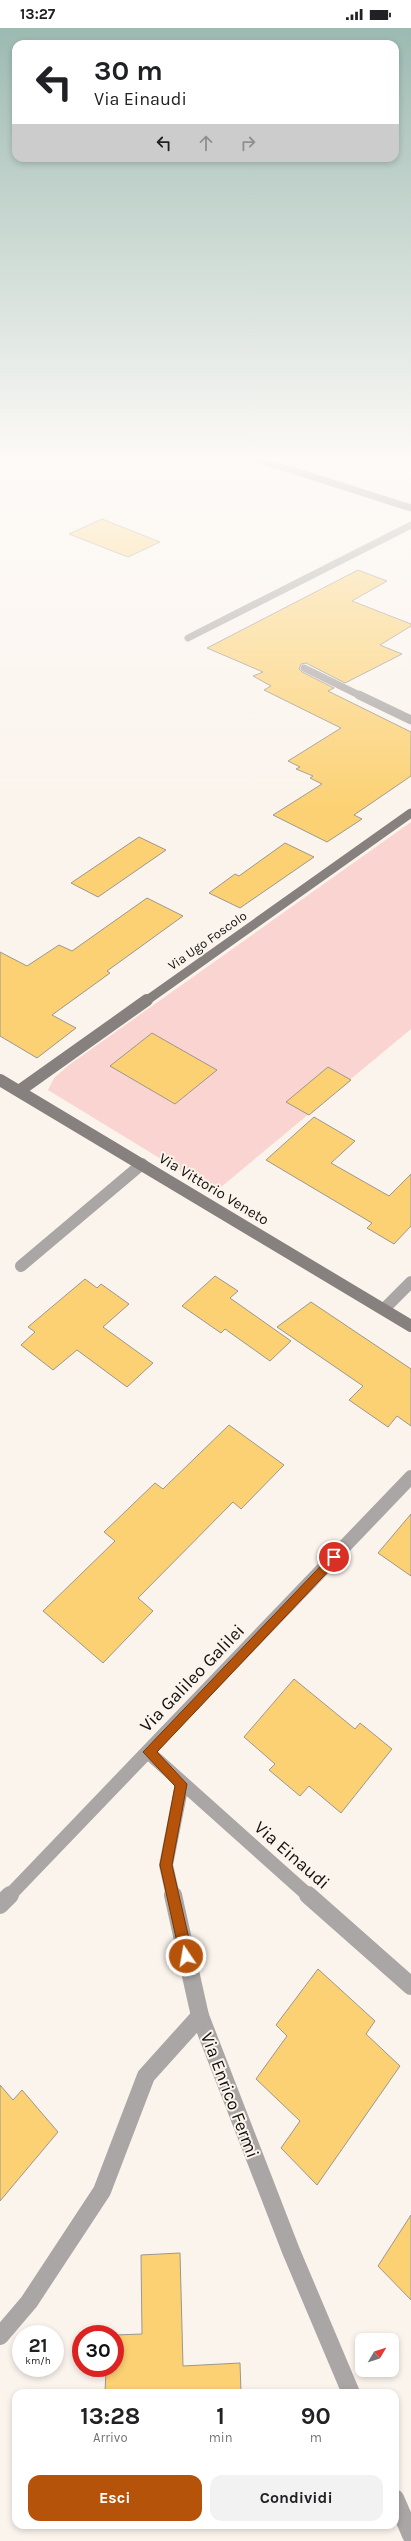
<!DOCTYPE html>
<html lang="it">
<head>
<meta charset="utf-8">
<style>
  body { margin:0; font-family:Karla,sans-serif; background:#f2f2f2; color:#202124; height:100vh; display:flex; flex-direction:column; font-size:15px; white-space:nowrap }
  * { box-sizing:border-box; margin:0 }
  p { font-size:13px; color:#757577 }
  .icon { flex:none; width:22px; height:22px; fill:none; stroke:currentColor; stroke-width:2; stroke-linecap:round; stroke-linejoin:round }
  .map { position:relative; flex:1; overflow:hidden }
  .side { position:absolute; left:12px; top:2361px; width:387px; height:140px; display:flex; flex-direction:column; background:#fff; border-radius:12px; box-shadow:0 2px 6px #0003 }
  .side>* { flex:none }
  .banner { position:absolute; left:12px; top:12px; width:387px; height:122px; border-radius:12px; box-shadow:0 2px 6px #0003; background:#fff; color:#202124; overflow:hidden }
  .needle { width:26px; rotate:51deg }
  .buttons { position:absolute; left:355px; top:2305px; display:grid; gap:8px }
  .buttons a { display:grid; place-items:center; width:44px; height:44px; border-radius:8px; background:#fff; box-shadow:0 2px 6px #0003; font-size:20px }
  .speed { position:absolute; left:12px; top:2297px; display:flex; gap:8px; font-size:20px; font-weight:700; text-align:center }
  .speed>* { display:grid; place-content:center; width:52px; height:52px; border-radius:50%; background:#fff; box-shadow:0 2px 6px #0003; line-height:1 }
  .speed small { font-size:10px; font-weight:400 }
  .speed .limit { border:6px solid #d22; background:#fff; color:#111 }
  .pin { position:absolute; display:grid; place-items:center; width:34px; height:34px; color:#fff; margin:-17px; border:2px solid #fff; border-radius:50%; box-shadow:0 1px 4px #0007 }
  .me { position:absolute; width:44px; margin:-22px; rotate:348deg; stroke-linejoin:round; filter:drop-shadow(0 0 3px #0008) }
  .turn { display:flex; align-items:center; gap:14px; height:84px; padding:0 16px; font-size:18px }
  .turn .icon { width:52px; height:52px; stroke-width:2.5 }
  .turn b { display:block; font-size:28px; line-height:34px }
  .lanes { display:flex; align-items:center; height:38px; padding:0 16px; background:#0003; justify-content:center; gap:20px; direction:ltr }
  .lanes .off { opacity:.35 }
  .eta { display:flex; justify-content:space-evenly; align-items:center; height:68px; text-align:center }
  .eta b { font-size:24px; font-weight:700; line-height:28px }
  .primary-button { display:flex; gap:8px; margin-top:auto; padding:8px 16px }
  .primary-button a { flex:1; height:46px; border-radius:12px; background:#b45309; color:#fff; font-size:16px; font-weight:700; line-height:46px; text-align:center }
  .primary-button a+a { background:#f2f2f2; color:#202124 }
  .status { display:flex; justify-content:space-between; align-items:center; height:28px; padding:0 20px; background:#fff; direction:ltr }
  .status svg { height:11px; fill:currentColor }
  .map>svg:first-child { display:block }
  .green { fill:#fad4d0 }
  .building { fill:#fcd173; stroke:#9b9890 }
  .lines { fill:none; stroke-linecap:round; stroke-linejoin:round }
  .lane-far2 { stroke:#aaa6a5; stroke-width:7 }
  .lane-far1 { stroke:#aaa6a5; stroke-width:9 }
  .lane { stroke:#aaa6a5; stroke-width:12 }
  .street-far3 { stroke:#aaa6a5; stroke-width:7 }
  .street-far2 { stroke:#aaa6a5; stroke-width:12 }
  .street-far1 { stroke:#aaa6a5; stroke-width:14 }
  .street { stroke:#aaa6a5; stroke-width:18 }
  .secondary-far2 { stroke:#86817e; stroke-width:7 }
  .secondary-far1 { stroke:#86817e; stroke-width:9 }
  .secondary { stroke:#86817e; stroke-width:12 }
  .route { fill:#b45309; stroke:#753606 }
  .labels { text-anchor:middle; stroke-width:4; stroke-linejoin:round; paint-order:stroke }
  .far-street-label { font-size:13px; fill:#120f0d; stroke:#fbf4ed }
  .street-label { font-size:15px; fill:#120f0d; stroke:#fbf4ed }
  .near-street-label { font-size:18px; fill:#120f0d; stroke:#fbf4ed }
</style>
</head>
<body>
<div class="status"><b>13:27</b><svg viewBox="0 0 49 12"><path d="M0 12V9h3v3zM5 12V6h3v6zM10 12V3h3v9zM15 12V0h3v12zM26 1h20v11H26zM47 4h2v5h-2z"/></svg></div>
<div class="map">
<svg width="411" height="2513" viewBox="0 0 411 2513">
  <rect width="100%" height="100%" fill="#fbf4ed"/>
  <path class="green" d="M411,794V1001L215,1164L48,1062L54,1050L69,1037Z"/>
  <g class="building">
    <path d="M102,491L160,514L128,529L69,506Z"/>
    <path d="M358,542L387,553L352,573L411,596V598L380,617L402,626L345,655L306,635L301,636L299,641L302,644L334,660L328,663L411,704V748L354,787L362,791L327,814L273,787L322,756L310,750L313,748L296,741L300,739L288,733L341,700L264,662L271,658L253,648L263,644L207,620Z"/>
    <path d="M139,809L166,822L98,869L71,855Z"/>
    <path d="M285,815L314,829L240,880L209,865L235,846L239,848Z"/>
    <path d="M147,870L183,888L107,943L110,945L52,987L76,1000L37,1030L0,1008V924L27,938L59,917L72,923Z"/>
    <path d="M152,1005L217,1042L175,1076L110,1038Z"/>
    <path d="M328,1039L351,1052L309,1087L286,1074Z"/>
    <path d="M314,1089L355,1113L331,1135L389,1168L411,1146V1198L394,1216L367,1200L372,1195L266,1132Z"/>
    <path d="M215,1248L238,1263L230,1270L291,1313L270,1333L225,1301L221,1305L182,1278Z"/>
    <path d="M85,1251L97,1260L101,1256L129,1276L103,1299L153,1335L127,1359L77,1322L53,1342L21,1317L35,1304L28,1299Z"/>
    <path d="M311,1274L411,1341V1398L397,1388L388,1399L349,1372L363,1358L277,1299Z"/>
    <path d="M229,1397L284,1437L241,1481L233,1474L138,1570L153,1583L103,1635L43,1583L115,1513L104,1504L155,1455L163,1461Z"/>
    <path d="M411,1486V1548L378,1525Z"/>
    <path d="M294,1651L355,1701L360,1695L392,1721L341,1785L309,1758L300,1768L269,1742L275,1736L244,1709Z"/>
    <path d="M318,1941L375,1993L366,2006L400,2038L317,2157L281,2120L300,2093L256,2051L287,2008L276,1997Z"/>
    <path d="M0,2057L13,2072L22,2062L58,2104L0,2173Z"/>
    <path d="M411,2187V2272L378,2238Z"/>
    <path d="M180,2225L183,2338L240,2335L241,2365H105L106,2340H115V2307L142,2306L141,2227Z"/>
  </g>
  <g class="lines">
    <path class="lane-far2" d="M304,640L361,668"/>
    <path class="lane-far1" d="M359,667L411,692"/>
    <path class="lane" d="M21,1238L142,1136"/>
    <path class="street-far3" d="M188,610L411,497"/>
    <path class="street-far2" d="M384,1281L411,1254"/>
    <g class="street-far1">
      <path d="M148,1724L309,1868"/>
      <path d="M9,1868L411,1449"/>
      <path d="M173,1868L166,1837L182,1756"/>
    </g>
    <g class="street">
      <path d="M173,1867L200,1988L291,2223L351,2365"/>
      <path d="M308,1867L411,1958"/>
      <path d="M0,1877L10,1867"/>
      <path d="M0,2308L29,2274L102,2163L146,2048L200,1988"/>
      <path d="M395,2470L411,2507"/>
    </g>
    <path class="secondary-far2" d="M254,430L411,480"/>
    <path class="secondary-far1" d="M146,973L411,785"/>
    <g class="secondary">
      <path d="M0,1052L411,1298"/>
      <path d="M19,1063L147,972"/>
    </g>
  </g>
  <linearGradient id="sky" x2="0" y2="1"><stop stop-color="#9cbab1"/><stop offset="0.55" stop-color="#fdfaf7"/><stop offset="1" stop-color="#fdfaf7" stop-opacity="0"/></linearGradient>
  <rect width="411" height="782" fill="url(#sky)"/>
  <path class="route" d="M334,1524L338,1526V1533L157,1724L187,1756L172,1837L193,1928L191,1932L186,1934L182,1932L180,1928L160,1837L175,1758L143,1724Z"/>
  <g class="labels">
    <g class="far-street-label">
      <text transform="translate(207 912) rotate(-35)" y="5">Via Ugo Foscolo</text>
    </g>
    <g class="street-label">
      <text transform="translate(214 1161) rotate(31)" y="5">Via Vittorio Veneto</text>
    </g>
    <g class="near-street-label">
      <text transform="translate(192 1650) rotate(-46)" y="6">Via Galileo Galilei</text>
      <text transform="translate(292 1827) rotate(41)" y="6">Via Einaudi</text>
      <text transform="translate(230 2067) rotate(69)" y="6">Via Enrico Fermi</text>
    </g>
  </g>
</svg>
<div class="buttons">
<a><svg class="needle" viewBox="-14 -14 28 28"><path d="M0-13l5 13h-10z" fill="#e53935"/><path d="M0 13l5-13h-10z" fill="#757577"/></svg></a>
</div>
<div class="speed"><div>21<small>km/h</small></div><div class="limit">30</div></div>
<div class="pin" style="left:334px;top:1529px;background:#d93025"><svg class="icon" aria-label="arrive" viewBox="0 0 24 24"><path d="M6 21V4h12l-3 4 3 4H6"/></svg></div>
<svg class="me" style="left:186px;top:1928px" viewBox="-20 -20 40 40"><circle r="17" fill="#b45309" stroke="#fff" stroke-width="3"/><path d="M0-11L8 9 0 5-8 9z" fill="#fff"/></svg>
<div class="banner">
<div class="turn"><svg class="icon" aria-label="left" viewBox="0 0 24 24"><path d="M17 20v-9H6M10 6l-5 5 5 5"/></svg><div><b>30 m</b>Via Einaudi</div></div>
<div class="lanes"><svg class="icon" aria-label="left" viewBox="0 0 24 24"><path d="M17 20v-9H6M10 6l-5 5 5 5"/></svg><svg class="icon off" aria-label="ahead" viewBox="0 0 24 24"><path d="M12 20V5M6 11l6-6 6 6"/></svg><svg class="icon off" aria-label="right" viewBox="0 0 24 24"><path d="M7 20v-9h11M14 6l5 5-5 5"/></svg></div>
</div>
<section class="side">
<div class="eta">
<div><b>13:28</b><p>Arrivo</p></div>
<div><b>1</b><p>min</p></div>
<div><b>90</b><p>m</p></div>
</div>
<div class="primary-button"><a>Esci</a><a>Condividi</a></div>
</section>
</div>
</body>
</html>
